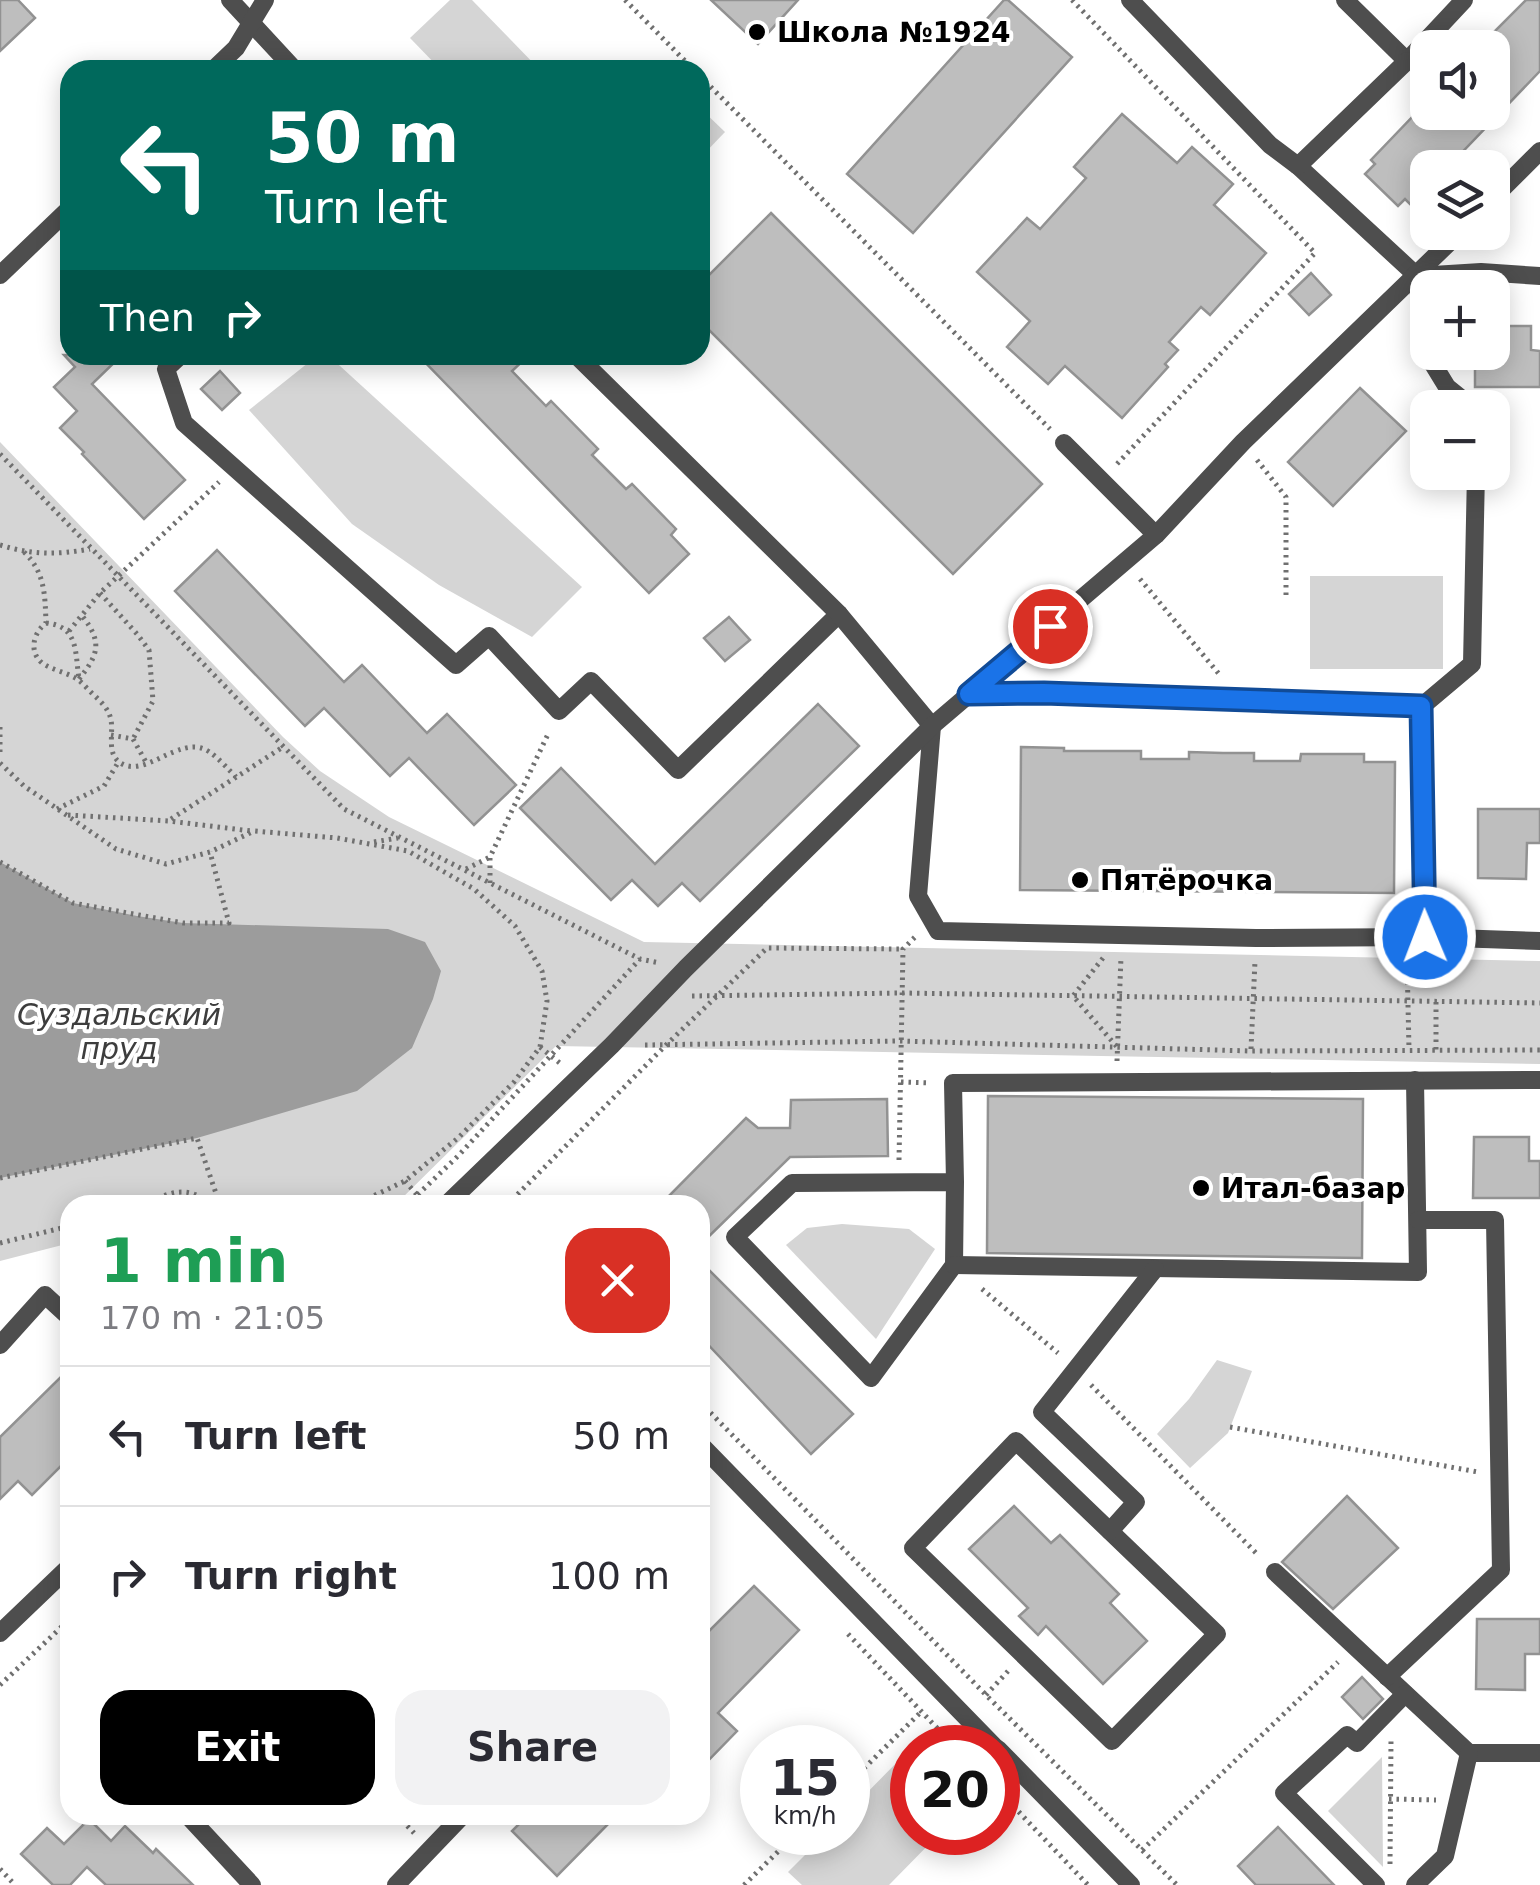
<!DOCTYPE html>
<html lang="en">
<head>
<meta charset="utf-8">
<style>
  body { margin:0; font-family:"DejaVu Sans",sans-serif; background:#f2f2f3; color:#2b2b33; height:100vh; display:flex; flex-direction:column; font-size:38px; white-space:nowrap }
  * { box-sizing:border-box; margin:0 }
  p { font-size:32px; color:#7c7c81 }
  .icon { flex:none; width:55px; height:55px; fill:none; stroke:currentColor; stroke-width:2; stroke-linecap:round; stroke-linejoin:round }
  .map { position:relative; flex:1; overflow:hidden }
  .side { position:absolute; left:60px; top:1195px; width:650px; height:630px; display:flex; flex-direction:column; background:#fff; border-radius:30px; box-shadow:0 5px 25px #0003 }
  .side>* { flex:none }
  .hud { position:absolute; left:60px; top:60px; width:650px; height:305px; border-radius:30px; box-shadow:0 5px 25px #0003; background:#00695c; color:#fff; overflow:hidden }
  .tools { position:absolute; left:1410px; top:30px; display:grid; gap:20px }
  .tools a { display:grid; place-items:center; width:100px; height:100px; border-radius:20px; background:#fff; box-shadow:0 5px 25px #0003; font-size:50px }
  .speed { position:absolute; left:740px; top:1725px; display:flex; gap:20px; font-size:50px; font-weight:700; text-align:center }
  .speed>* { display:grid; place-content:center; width:130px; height:130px; border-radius:50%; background:#fff; box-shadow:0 5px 25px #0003; line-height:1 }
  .speed small { font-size:25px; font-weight:400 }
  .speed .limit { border:15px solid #d22; background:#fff; color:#111 }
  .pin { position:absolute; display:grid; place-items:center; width:85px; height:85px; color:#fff; margin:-42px; border:5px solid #fff; border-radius:50%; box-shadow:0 2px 10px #0007 }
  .me { position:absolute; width:110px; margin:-55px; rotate:359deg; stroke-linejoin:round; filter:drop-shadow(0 0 8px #0008) }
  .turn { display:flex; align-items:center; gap:35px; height:210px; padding:0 40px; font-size:45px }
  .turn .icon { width:130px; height:130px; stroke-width:2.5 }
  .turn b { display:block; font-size:70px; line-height:85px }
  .then { display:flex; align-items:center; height:95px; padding:0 40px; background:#0003; gap:20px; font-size:38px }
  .round { display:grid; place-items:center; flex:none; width:105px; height:105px; border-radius:30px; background:#f2f2f3 }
  .summary { display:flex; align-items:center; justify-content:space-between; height:170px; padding:0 40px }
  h1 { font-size:60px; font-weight:600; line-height:75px; color:#1e9e55 }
  .button { display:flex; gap:20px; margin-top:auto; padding:20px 40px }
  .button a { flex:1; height:115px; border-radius:30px; background:#000; color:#fff; font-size:40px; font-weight:600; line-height:115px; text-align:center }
  .button a+a { background:#f2f2f3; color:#2b2b33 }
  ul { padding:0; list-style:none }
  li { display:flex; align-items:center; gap:30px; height:140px; padding:0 40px; border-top:2px solid #e1e1e2 }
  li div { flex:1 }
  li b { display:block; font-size:38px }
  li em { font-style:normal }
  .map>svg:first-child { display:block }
  .green { fill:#d5d5d5 }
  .water { fill:#9c9c9c }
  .building { fill:#bebebe; stroke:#929292; stroke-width:2.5 }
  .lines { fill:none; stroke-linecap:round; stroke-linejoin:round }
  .path { stroke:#707070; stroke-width:5; stroke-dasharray:2.5 5; stroke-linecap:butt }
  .service { stroke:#4e4e4e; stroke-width:18 }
  .route-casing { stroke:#114b97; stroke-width:25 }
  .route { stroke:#1a73e8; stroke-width:18 }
  .poi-dot { fill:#000; stroke:#fff; stroke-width:4 }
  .labels { text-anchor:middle; stroke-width:8; stroke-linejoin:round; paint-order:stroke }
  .poi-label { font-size:28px; font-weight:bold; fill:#000; stroke:#fff; text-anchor:start }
  .water-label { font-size:30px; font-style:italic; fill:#3d3d3d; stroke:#fff }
</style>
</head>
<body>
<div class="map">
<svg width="1540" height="1885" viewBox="0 0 1540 1885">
  <rect width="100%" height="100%" fill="#fff"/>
  <g class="green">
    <path d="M450,0H472L540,70H441L410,38Z"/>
    <path d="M700,108L725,132L700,158Z"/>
    <path d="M318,355H328L582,587L532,637L439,585L352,524L249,410Z"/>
    <path d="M0,442L283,737L320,771L389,817L644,942L1540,961V1064L556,1046L395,1205H70V1243L0,1261Z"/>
    <rect x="1310" y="576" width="133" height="93"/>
    <path d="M842,1224L909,1229L935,1249L876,1339L786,1245L807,1228Z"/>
    <path d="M1217,1360L1252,1371L1228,1433L1190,1468L1157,1434L1189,1399Z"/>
    <path d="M911,1748L912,1832L940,1833L889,1885H802L788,1872L827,1833L848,1832V1812Z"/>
    <path d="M1382,1757L1383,1867L1328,1811Z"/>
  </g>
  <path class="water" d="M0,862L73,903L137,916L183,923L388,929L425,942L441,971L433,999L412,1048L357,1091L197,1138L0,1178Z"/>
  <g class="building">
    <path d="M0,0H18L35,18L0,51Z"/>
    <path d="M711,0H798L758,44Z"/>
    <path d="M1004,0H1008L1072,57L913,233L847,174Z"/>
    <path d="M1526,0H1540V71L1447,168H1428V188L1411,205L1405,199L1398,206L1365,174L1375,164L1371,160L1417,112H1492V34Z"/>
    <path d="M1122,114L1177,163L1192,147L1233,184L1214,205L1266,253L1210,315L1201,307L1169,342L1178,350L1165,364L1168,367L1122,418L1065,366L1048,384L1007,347L1030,321L977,272L1027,218L1040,229L1086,178L1074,167Z"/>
    <path d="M771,213L1042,484L953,574L700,321V284Z"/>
    <path d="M1311,273L1331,295L1309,315L1289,294Z"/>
    <path d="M1492,326H1531V350L1540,351V387H1475V352H1492Z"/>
    <path d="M64,355H122L92,384L185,480L144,519L82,454L84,452L60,428L77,411L54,387L75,367Z"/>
    <path d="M418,355H529L512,371L546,406L551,401L598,449L592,455L626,489L632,484L676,529L671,535L689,554L649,593Z"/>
    <path d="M220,371L240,393L222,410L201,389Z"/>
    <path d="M1360,388L1406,431L1333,506L1288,462Z"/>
    <path d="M217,550L344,682L362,665L427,733L447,714L516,785L474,825L409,758L390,776L324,708L305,726L175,591Z"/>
    <path d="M729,617L750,640L725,661L704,638Z"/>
    <path d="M818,704L859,746L700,901L682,883L658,906L632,880L611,900L520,808L561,768L655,864Z"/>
    <path d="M1021,747L1064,748V751H1141V759H1189V752L1223,753H1254V761H1300L1301,754H1364V762H1395L1394,893L1020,890Z"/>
    <path d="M1478,809H1540V843H1527L1526,879L1478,878Z"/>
    <path d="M988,1096L1363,1099L1362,1258L987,1253Z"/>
    <path d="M887,1099L888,1156L790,1157L700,1245V1205H660L746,1118L758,1128H790L791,1100Z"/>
    <path d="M1474,1137H1529V1161H1540V1198H1473Z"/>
    <path d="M700,1261L853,1414L811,1454L700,1336Z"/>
    <path d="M70,1368V1457L32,1495L18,1481L0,1499V1437Z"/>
    <path d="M1347,1496L1398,1548L1333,1609L1282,1562Z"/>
    <path d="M1014,1506L1051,1543L1060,1535L1119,1594L1110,1603L1147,1641L1103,1684L1046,1626L1038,1635L1019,1616L1028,1608L969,1549Z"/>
    <path d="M754,1586L799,1630L718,1713L737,1731L700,1769V1640Z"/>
    <path d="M1477,1619H1540V1654H1525V1690L1476,1689Z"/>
    <path d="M1362,1677L1383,1699L1363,1719L1342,1697Z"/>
    <path d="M528,1815H617L557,1876L512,1831Z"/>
    <path d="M89,1819L111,1841L125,1826L153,1853L156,1849L193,1885H106L87,1867L70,1885H53L21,1854L47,1828L64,1844Z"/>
    <path d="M1278,1827L1334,1885H1256L1238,1866Z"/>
  </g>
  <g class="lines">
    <g class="path">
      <path d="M625,0L694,70"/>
      <path d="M1072,0L1315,253L1117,464"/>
      <path d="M700,76L1050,429"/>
      <path d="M62,146L70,155"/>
      <path d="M0,454L344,809L640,959L660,963"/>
      <path d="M1257,460L1286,497V598"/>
      <path d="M0,545C33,555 56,555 90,549"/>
      <path d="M24,552C45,572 45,595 46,623C34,632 28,651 42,663C52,670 66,672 77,679C83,683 88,690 94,695C101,702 109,709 111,720C114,736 104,760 128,766C138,768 149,763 158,759C201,738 205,745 236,777"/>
      <path d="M1140,579L1219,674"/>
      <path d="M100,593L137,634L149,650L153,701L133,739"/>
      <path d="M46,623C79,626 75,653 79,679"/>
      <path d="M69,631L100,593L219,482"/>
      <path d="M79,679C98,655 103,643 83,617"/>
      <path d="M0,727V752"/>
      <path d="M111,735L133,739L147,764"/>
      <path d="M0,763L24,786L116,849L166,864L210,852L254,831L337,838L408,851L474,889L515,926L542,971L547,1001L540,1047L514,1082L458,1138L405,1181L354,1205"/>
      <path d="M57,809L104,786L119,761"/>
      <path d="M68,815L169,821L251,831"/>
      <path d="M171,819L283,747"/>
      <path d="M374,842L398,838"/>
      <path d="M0,862L73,903L183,923H229L210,852"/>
      <path d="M466,869L490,857"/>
      <path d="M490,883V857L549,732"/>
      <path d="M1103,958L1073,996L1118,1048"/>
      <path d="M1407,960L1409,1049"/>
      <path d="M692,996L902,993L1540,1003"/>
      <path d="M1436,1002V1054"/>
      <path d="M645,1045L900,1041L1251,1051L1540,1050"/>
      <path d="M540,1047L561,1064"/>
      <path d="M1251,1049L1255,961"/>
      <path d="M1117,1061L1121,957"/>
      <path d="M901,1082L930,1083"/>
      <path d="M899,1160L903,949L916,936"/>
      <path d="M0,1178L197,1138L220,1205"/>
      <path d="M405,1181L419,1197"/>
      <path d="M144,1205C168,1192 189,1184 211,1205"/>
      <path d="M407,1205L459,1155L640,959"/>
      <path d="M507,1205L667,1044L767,948L903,949"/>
      <path d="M0,1243L70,1226"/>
      <path d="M982,1289L1058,1353"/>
      <path d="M1091,1385L1258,1555"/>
      <path d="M700,1402L986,1695L1177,1885"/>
      <path d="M1230,1427L1478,1472"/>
      <path d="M848,1634L956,1748"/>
      <path d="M0,1685L70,1619"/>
      <path d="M986,1695L1009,1670"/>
      <path d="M848,1784L922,1711"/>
      <path d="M998,1790L1088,1885"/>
      <path d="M1389,1799L1436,1800"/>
      <path d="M397,1815L414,1833"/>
      <path d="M1142,1850L1338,1662"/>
      <path d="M1390,1864L1391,1741"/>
      <path d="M0,1869L15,1885"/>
      <path d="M744,1885L798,1832"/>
    </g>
    <g class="service">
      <path d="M230,0L295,70"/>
      <path d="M1130,0L1270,145L1298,166L1417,276"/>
      <path d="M1345,0L1407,61L1464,0"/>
      <path d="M213,70L236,48L265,0"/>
      <path d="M1298,166L1407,61"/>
      <path d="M1492,199L1540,151"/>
      <path d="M0,275L70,208"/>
      <path d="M181,355L166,369L184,423L456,665L489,636L559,711L591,681L678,770L839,614"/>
      <path d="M576,355L839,614L932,726L918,896L938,931L1256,938L1425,937L1540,941"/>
      <path d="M1473,408L1447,387L1425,351L1417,276L1481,272L1540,276"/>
      <path d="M1064,443L1156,535"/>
      <path d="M969,695L1045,693L1421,707L1472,664L1476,472"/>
      <path d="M1421,707L1425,937"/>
      <path d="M955,1182L954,1265L871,1378L735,1237L792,1183L955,1182L953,1083L1540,1080"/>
      <path d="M446,1205L612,1045L686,968L932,726L1156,535L1243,442L1460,232"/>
      <path d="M954,1265L1418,1272L1415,1080"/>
      <path d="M0,1345L45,1295L70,1318"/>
      <path d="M1016,1441L1217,1634L1112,1741L913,1548Z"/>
      <path d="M700,1444L996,1748"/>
      <path d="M1110,1531L1136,1502L1042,1412L1155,1269"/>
      <path d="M1275,1572L1469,1753H1540"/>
      <path d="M0,1633L70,1566"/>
      <path d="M1387,1677L1501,1570L1495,1220H1418"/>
      <path d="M998,1749L1131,1885"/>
      <path d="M187,1815L252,1885"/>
      <path d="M396,1885L463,1815"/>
      <path d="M1376,1885L1284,1793L1347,1735L1357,1743L1405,1694"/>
      <path d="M1415,1885L1445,1856L1469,1753"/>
    </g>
  </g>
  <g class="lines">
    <g class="route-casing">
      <path id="route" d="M1050,626L969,694L1044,693L1421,706L1425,937"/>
    </g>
    <use href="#route" class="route"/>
  </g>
  <g class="poi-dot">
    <circle cx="757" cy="32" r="10"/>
    <circle cx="1080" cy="880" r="10"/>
    <circle cx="1201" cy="1188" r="10"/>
  </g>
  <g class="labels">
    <g class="poi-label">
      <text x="777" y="42">Школа №1924</text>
      <text x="1100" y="890">Пятёрочка</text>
      <text x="1221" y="1198">Итал-базар</text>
    </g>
    <g class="water-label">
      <text x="119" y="1025">Суздальский<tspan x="119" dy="34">пруд</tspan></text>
    </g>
  </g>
</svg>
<div class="tools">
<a><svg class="icon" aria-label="sound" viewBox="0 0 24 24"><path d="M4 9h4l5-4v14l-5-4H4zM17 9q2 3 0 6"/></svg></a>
<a><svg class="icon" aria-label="layers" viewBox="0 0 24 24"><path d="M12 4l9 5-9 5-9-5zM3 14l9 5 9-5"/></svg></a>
<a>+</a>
<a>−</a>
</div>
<div class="speed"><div>15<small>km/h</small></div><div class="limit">20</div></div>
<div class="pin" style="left:1050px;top:626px;background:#d93025"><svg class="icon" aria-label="arrive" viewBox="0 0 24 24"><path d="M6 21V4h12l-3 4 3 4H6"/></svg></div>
<svg class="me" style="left:1425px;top:937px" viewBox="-20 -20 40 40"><circle r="17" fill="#1a73e8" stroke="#fff" stroke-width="3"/><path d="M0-11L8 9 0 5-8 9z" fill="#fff"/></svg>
<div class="hud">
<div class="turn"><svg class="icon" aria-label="left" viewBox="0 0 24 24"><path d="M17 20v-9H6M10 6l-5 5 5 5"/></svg><div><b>50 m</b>Turn left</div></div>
<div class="then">Then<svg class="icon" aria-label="right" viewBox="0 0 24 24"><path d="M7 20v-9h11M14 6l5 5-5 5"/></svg></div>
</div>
<section class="side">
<div class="summary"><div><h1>1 min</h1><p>170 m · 21:05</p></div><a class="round" style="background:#d93025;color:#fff"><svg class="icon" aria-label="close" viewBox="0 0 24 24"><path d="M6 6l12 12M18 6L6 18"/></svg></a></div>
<ul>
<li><svg class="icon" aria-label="left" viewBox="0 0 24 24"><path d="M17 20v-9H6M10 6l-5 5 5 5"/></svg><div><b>Turn left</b></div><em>50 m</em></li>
<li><svg class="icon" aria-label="right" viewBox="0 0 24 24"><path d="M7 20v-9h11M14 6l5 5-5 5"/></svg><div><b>Turn right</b></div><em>100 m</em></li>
</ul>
<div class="button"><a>Exit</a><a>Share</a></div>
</section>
</div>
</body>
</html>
